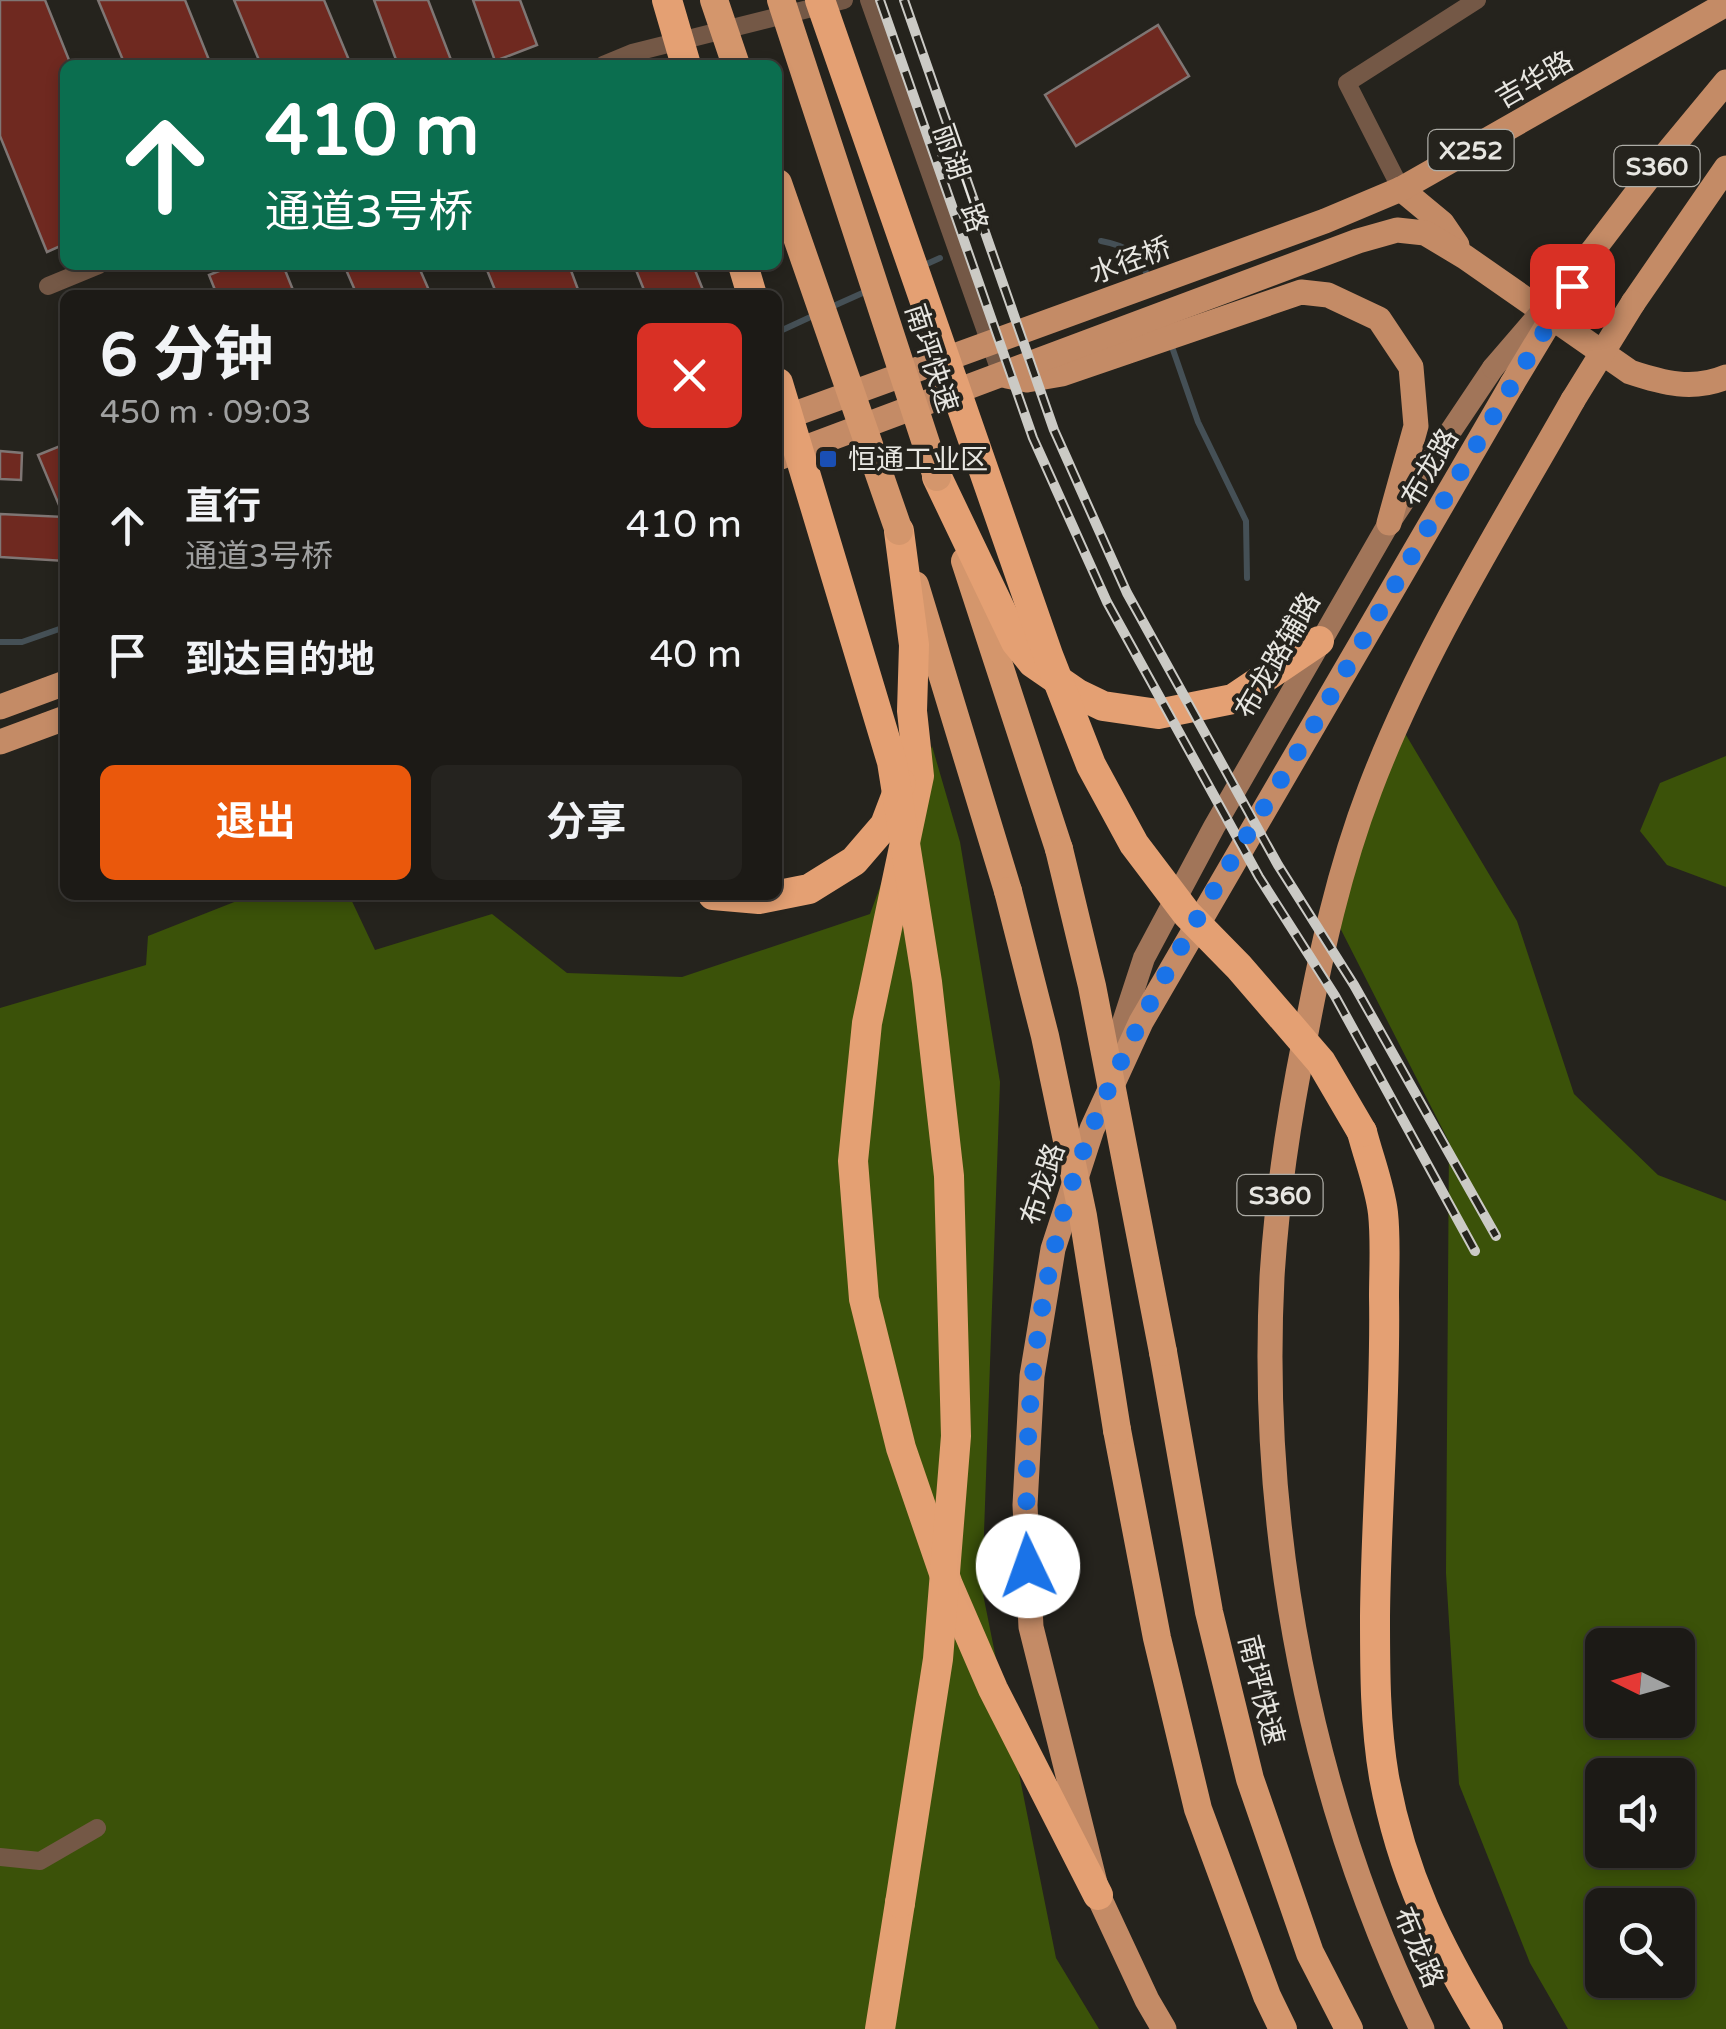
<!DOCTYPE html>
<html lang="zh">
<head>
<meta charset="utf-8">
<style>
  body { margin:0; font-family:"Varela Round","Noto Sans SC",sans-serif; background:#25231f; color:#f1f3f6; height:100vh; display:flex; flex-direction:column; font-size:38px; white-space:nowrap }
  * { box-sizing:border-box; margin:0 }
  p { font-size:32px; color:#a0a1a1 }
  .icon { flex:none; width:55px; height:55px; fill:none; stroke:currentColor; stroke-width:2; stroke-linecap:round; stroke-linejoin:round }
  .map { position:relative; flex:1; overflow:hidden }
  .sheet { position:absolute; left:60px; top:290px; width:722px; height:610px; display:flex; flex-direction:column; background:#1c1a16; border-radius:15px; box-shadow:0 5px 15px #0003,0 0 0 2px #3a3835 }
  .sheet>* { flex:none }
  .hud { position:absolute; left:60px; top:60px; width:722px; height:210px; border-radius:15px; box-shadow:0 5px 15px #0003,0 0 0 2px #3a3835; background:#0b6e4f; color:#fff; overflow:hidden }
  .needle { width:65px; rotate:275deg }
  .tools { position:absolute; left:1585px; top:1628px; display:grid; gap:20px }
  .tools a { display:grid; place-items:center; width:110px; height:110px; border-radius:15px; background:#1c1a16; box-shadow:0 5px 15px #0003,0 0 0 2px #3a3835; font-size:50px }
  .pin { position:absolute; display:grid; place-items:center; width:85px; height:85px; color:#fff; margin:-42px; border-radius:20px; box-shadow:0 5px 15px #0006 }
  .me { position:absolute; width:110px; margin:-55px; rotate:357deg; stroke-linejoin:round; filter:drop-shadow(0 0 8px #0008) }
  .turn { display:flex; align-items:center; gap:35px; height:210px; padding:0 40px; font-size:45px }
  .turn .icon { width:130px; height:130px; stroke-width:2.5 }
  .turn b { display:block; font-size:70px; line-height:85px }
  .round { display:grid; place-items:center; flex:none; width:105px; height:105px; border-radius:15px; background:#25231f }
  .head { display:flex; align-items:center; justify-content:space-between; height:170px; padding:0 40px }
  h1 { font-size:60px; font-weight:700; line-height:75px }
  .primary-button { display:flex; gap:20px; margin-top:auto; padding:20px 40px }
  .primary-button a { flex:1; height:115px; border-radius:15px; background:#ea580c; color:#fff; font-size:40px; font-weight:700; line-height:115px; text-align:center }
  .primary-button a+a { background:#25231f; color:#f1f3f6 }
  ul { padding:0; list-style:none }
  li { display:flex; align-items:center; gap:30px; height:130px; padding:0 40px }
  li div { flex:1 }
  li b { display:block; font-size:38px }
  li em { font-style:normal }
  .map>svg:first-child { display:block }
  .green { fill:#3b5209; fill-rule:evenodd }
  .lines { fill:none; stroke-linecap:round; stroke-linejoin:round }
  .stream { stroke:#455056; stroke-width:6 }
  .building { fill:#6f2920; stroke:#7f7674; stroke-width:2.5 }
  .minor { stroke:#745846; stroke-width:18 }
  .secondary { stroke:#a17559; stroke-width:22 }
  .primary { stroke:#c48b66; stroke-width:25 }
  .trunk { stroke:#d4966c; stroke-width:28 }
  .motorway { stroke:#e4a073; stroke-width:30 }
  .rail-casing { stroke:#cbcac5; stroke-width:10 }
  .rail { stroke:#25231d; stroke-width:6; stroke-dasharray:19; stroke-linecap:butt }
  .secondary-bridge { stroke:#a17559; stroke-width:22 }
  .primary-bridge { stroke:#c48b66; stroke-width:25 }
  .trunk-bridge { stroke:#d4966c; stroke-width:28 }
  .motorway-bridge { stroke:#e4a073; stroke-width:30 }
  .route { stroke:#1a73e8; stroke-width:18; stroke-dasharray:0 32.4 }
  .transit-dot { fill:#1a4fb4; stroke:#25231d; stroke-width:4 }
  .labels { text-anchor:middle; stroke-width:8; stroke-linejoin:round; paint-order:stroke }
  .shield { fill:#25231d; stroke:#adaca6; stroke-width:2.5 }
  .shield-label { font-size:25px; font-weight:bold; fill:#e7e6e1 }
  .street-label { font-size:28px; fill:#e7e6e1; stroke:#25231d }
  .poi-label { font-size:28px; fill:#e7e6e1; stroke:#25231d; text-anchor:start }
</style>
</head>
<body>
<div class="map">
<svg width="1726" height="2029" viewBox="0 0 1726 2029">
  <rect width="100%" height="100%" fill="#25231d"/>
  <g class="green">
    <path d="M1403,730L1517,921L1574,1094L1658,1175L1726,1201V2029H1568L1530,1963L1459,1784L1446,1573L1449,1142L1332,912ZM1602,1645H1678V1720H1602ZM1602,1775H1678V1850H1602ZM1602,1905H1678V1980H1602Z"/>
    <path d="M932,746L960,842L1000,1082L982,1589L1056,1958L1099,2029H0V1008L146,965L148,936L252,895H349L375,950L492,914L567,973L682,977L870,914Z"/>
    <path d="M1726,756V887L1667,865L1640,831L1660,783Z"/>
  </g>
  <g class="lines">
    <g class="stream">
      <path d="M1101,241C1128,246 1140,254 1149,280"/>
      <path d="M920,267L940,258"/>
      <path d="M829,308L867,291"/>
      <path d="M778,332L817,314"/>
      <path d="M1171,344L1198,422L1246,521L1247,578"/>
      <path d="M0,642H22L65,627"/>
    </g>
  </g>
  <g class="building">
    <path d="M0,0H45L71,65H65V244L47,252L0,136Z"/>
    <path d="M98,0H185L211,65H125Z"/>
    <path d="M234,0H324L351,65H261Z"/>
    <path d="M374,0H428L453,65H398Z"/>
    <path d="M473,0H520L537,45L495,61Z"/>
    <path d="M1158,25L1189,76L1076,146L1045,95Z"/>
    <path d="M234,265H283L295,295H217L209,275Z"/>
    <path d="M344,265H418L431,295H357Z"/>
    <path d="M485,265H569L580,295H497Z"/>
    <path d="M634,265H693L705,295H646Z"/>
    <path d="M65,444V561L0,557V514L64,517L38,455Z"/>
    <path d="M0,451L22,453L21,480L0,479Z"/>
  </g>
  <g class="lines">
    <g class="minor">
      <path d="M869,0L1001,374"/>
      <path d="M603,65L632,53L844,0"/>
      <path d="M1401,189L1347,83L1477,0"/>
      <path d="M48,286L99,265"/>
      <path d="M0,1857L40,1861L97,1828"/>
    </g>
    <path class="secondary" d="M1108,1068L1144,958L1214,827L1389,523L1493,368"/>
    <g class="primary">
      <path d="M1401,189L1442,223L1457,245"/>
      <path d="M1591,253L1668,152L1726,82"/>
      <path d="M1633,303L1726,168"/>
      <path d="M1007,376L1027,380L1062,374L1301,292L1328,295L1379,319L1411,367L1416,426L1389,523"/>
      <path d="M778,420L1325,221L1401,189L1726,4"/>
      <path d="M778,458L1358,241L1397,230L1425,233L1465,257L1630,372C1663,383 1693,391 1726,377"/>
      <path d="M0,707L65,683"/>
      <path d="M0,742L65,718"/>
      <path d="M1164,2029L1147,2000L1098,1895L1031,1627L1025,1505L1032,1376L1053,1249L1092,1129L1141,1022L1512,384"/>
      <path d="M1422,2029C1310,1799 1259,1532 1272,1277C1277,1196 1289,1117 1305,1038C1321,953 1339,870 1370,789C1422,652 1501,527 1573,400"/>
    </g>
    <g class="trunk">
      <path d="M965,561L1059,849"/>
      <path d="M915,585L1008,891"/>
      <path d="M1163,1352L1209,1612L1250,1779L1310,1953L1349,2029"/>
      <path d="M1117,1430L1157,1638L1198,1809L1267,1996L1283,2029"/>
    </g>
    <g class="motorway">
      <path d="M743,265L752,295"/>
      <path d="M937,477L1016,642L1033,663L1078,694L1103,706L1158,714L1233,699L1319,641"/>
      <path d="M899,531L914,645L912,711L919,776L867,1023L853,1161L864,1299L901,1448L948,1585L993,1689L1098,1895"/>
      <path d="M713,895L759,899L809,889L854,861L885,825L901,783"/>
      <path d="M1362,1132C1369,1159 1380,1187 1383,1213C1386,1241 1384,1270 1384,1297C1386,1404 1376,1510 1375,1617C1375,1670 1375,1724 1384,1777C1402,1874 1437,1945 1488,2029"/>
      <path d="M880,2029L900,1903"/>
    </g>
    <g class="rail-casing">
      <g id="rail">
        <path d="M880,0L1033,438L1107,602L1259,877L1335,996L1475,1251"/>
        <path d="M904,0L1054,430L1127,593L1278,865L1354,985L1496,1236"/>
      </g>
    </g>
    <use href="#rail" class="rail"/>
    <path class="secondary-bridge" d="M1493,368L1560,290"/>
    <g class="primary-bridge">
      <path d="M1512,384L1591,253"/>
      <path d="M1573,400L1633,303"/>
    </g>
    <g class="trunk-bridge">
      <path d="M714,0L736,65"/>
      <path d="M781,0L937,477"/>
      <path d="M778,183L899,531"/>
      <path d="M1059,849L1092,986L1163,1352"/>
      <path d="M1008,891L1045,1036L1083,1216L1117,1430"/>
    </g>
    <g class="motorway-bridge">
      <path d="M667,0L686,65"/>
      <path d="M820,0L1048,655L1091,765L1134,844L1187,914L1239,967L1321,1062L1362,1132"/>
      <path d="M778,383L892,762L927,982L949,1176L956,1436L938,1659L900,1903"/>
    </g>
  </g>
  <g class="lines">
    <path class="route" d="M1028,1566C1021,1419 1037,1265 1092,1128C1148,988 1234,859 1311,730C1397,582 1482,432 1572,286"/>
  </g>
  <rect class="transit-dot" x="818" y="449" width="20" height="20" rx="5"/>
  <g class="labels">
    <g class="shield">
      <rect x="1428.5" y="130" width="85" height="40" rx="8"/>
      <rect x="1614.5" y="146" width="85" height="40" rx="8"/>
      <rect x="1237.5" y="1175" width="85" height="40" rx="8"/>
    </g>
    <g class="shield-label">
      <text x="1471" y="159">X252</text>
      <text x="1657" y="175">S360</text>
      <text x="1280" y="1204">S360</text>
    </g>
    <g class="street-label">
      <text transform="translate(1534 79) rotate(-30)" y="10">吉华路</text>
      <text transform="translate(961 178) rotate(71)" y="10">丽湖一路</text>
      <text transform="translate(1130 260) rotate(-20)" y="10">水径桥</text>
      <text transform="translate(932 358) rotate(72)" y="10">南坪快速</text>
      <text transform="translate(1429 467) rotate(-60)" y="10">布龙路</text>
      <text transform="translate(1277 655) rotate(-60)" y="10">布龙路辅路</text>
      <text transform="translate(1042 1184) rotate(-72)" y="10">布龙路</text>
      <text transform="translate(1262 1690) rotate(76)" y="10">南坪快速</text>
      <text transform="translate(1419 1947) rotate(67)" y="10">布龙路</text>
    </g>
    <g class="poi-label">
      <text x="848" y="469">恒通工业区</text>
    </g>
  </g>
</svg>
<div class="tools">
<a><svg class="needle" viewBox="-14 -14 28 28"><path d="M0-13l5 13h-10z" fill="#e53935"/><path d="M0 13l5-13h-10z" fill="#a0a1a1"/></svg></a>
<a><svg class="icon" aria-label="sound" viewBox="0 0 24 24"><path d="M4 9h4l5-4v14l-5-4H4zM17 9q2 3 0 6"/></svg></a>
<a><svg class="icon" aria-label="search" viewBox="0 0 24 24"><circle cx="10" cy="10" r="6"/><path d="M15 15l6 6"/></svg></a>
</div>
<div class="pin" style="left:1572px;top:286px;background:#d93025"><svg class="icon" aria-label="arrive" viewBox="0 0 24 24"><path d="M6 21V4h12l-3 4 3 4H6"/></svg></div>
<svg class="me" style="left:1028px;top:1566px" viewBox="-20 -20 40 40"><circle r="19" fill="#fff"/><path d="M0-13L10 11 0 6-10 11z" fill="#1a73e8"/></svg>
<div class="hud">
<div class="turn"><svg class="icon" aria-label="ahead" viewBox="0 0 24 24"><path d="M12 20V5M6 11l6-6 6 6"/></svg><div><b>410 m</b>通道3号桥</div></div>
</div>
<section class="sheet">
<div class="head"><div><h1>6 分钟</h1><p>450 m · 09:03</p></div><a class="round" style="background:#d93025;color:#fff"><svg class="icon" aria-label="close" viewBox="0 0 24 24"><path d="M6 6l12 12M18 6L6 18"/></svg></a></div>
<ul>
<li><svg class="icon" aria-label="ahead" viewBox="0 0 24 24"><path d="M12 20V5M6 11l6-6 6 6"/></svg><div><b>直行</b><p>通道3号桥</p></div><em>410 m</em></li>
<li><svg class="icon" aria-label="arrive" viewBox="0 0 24 24"><path d="M6 21V4h12l-3 4 3 4H6"/></svg><div><b>到达目的地</b></div><em>40 m</em></li>
</ul>
<div class="primary-button"><a>退出</a><a>分享</a></div>
</section>
</div>
</body>
</html>
